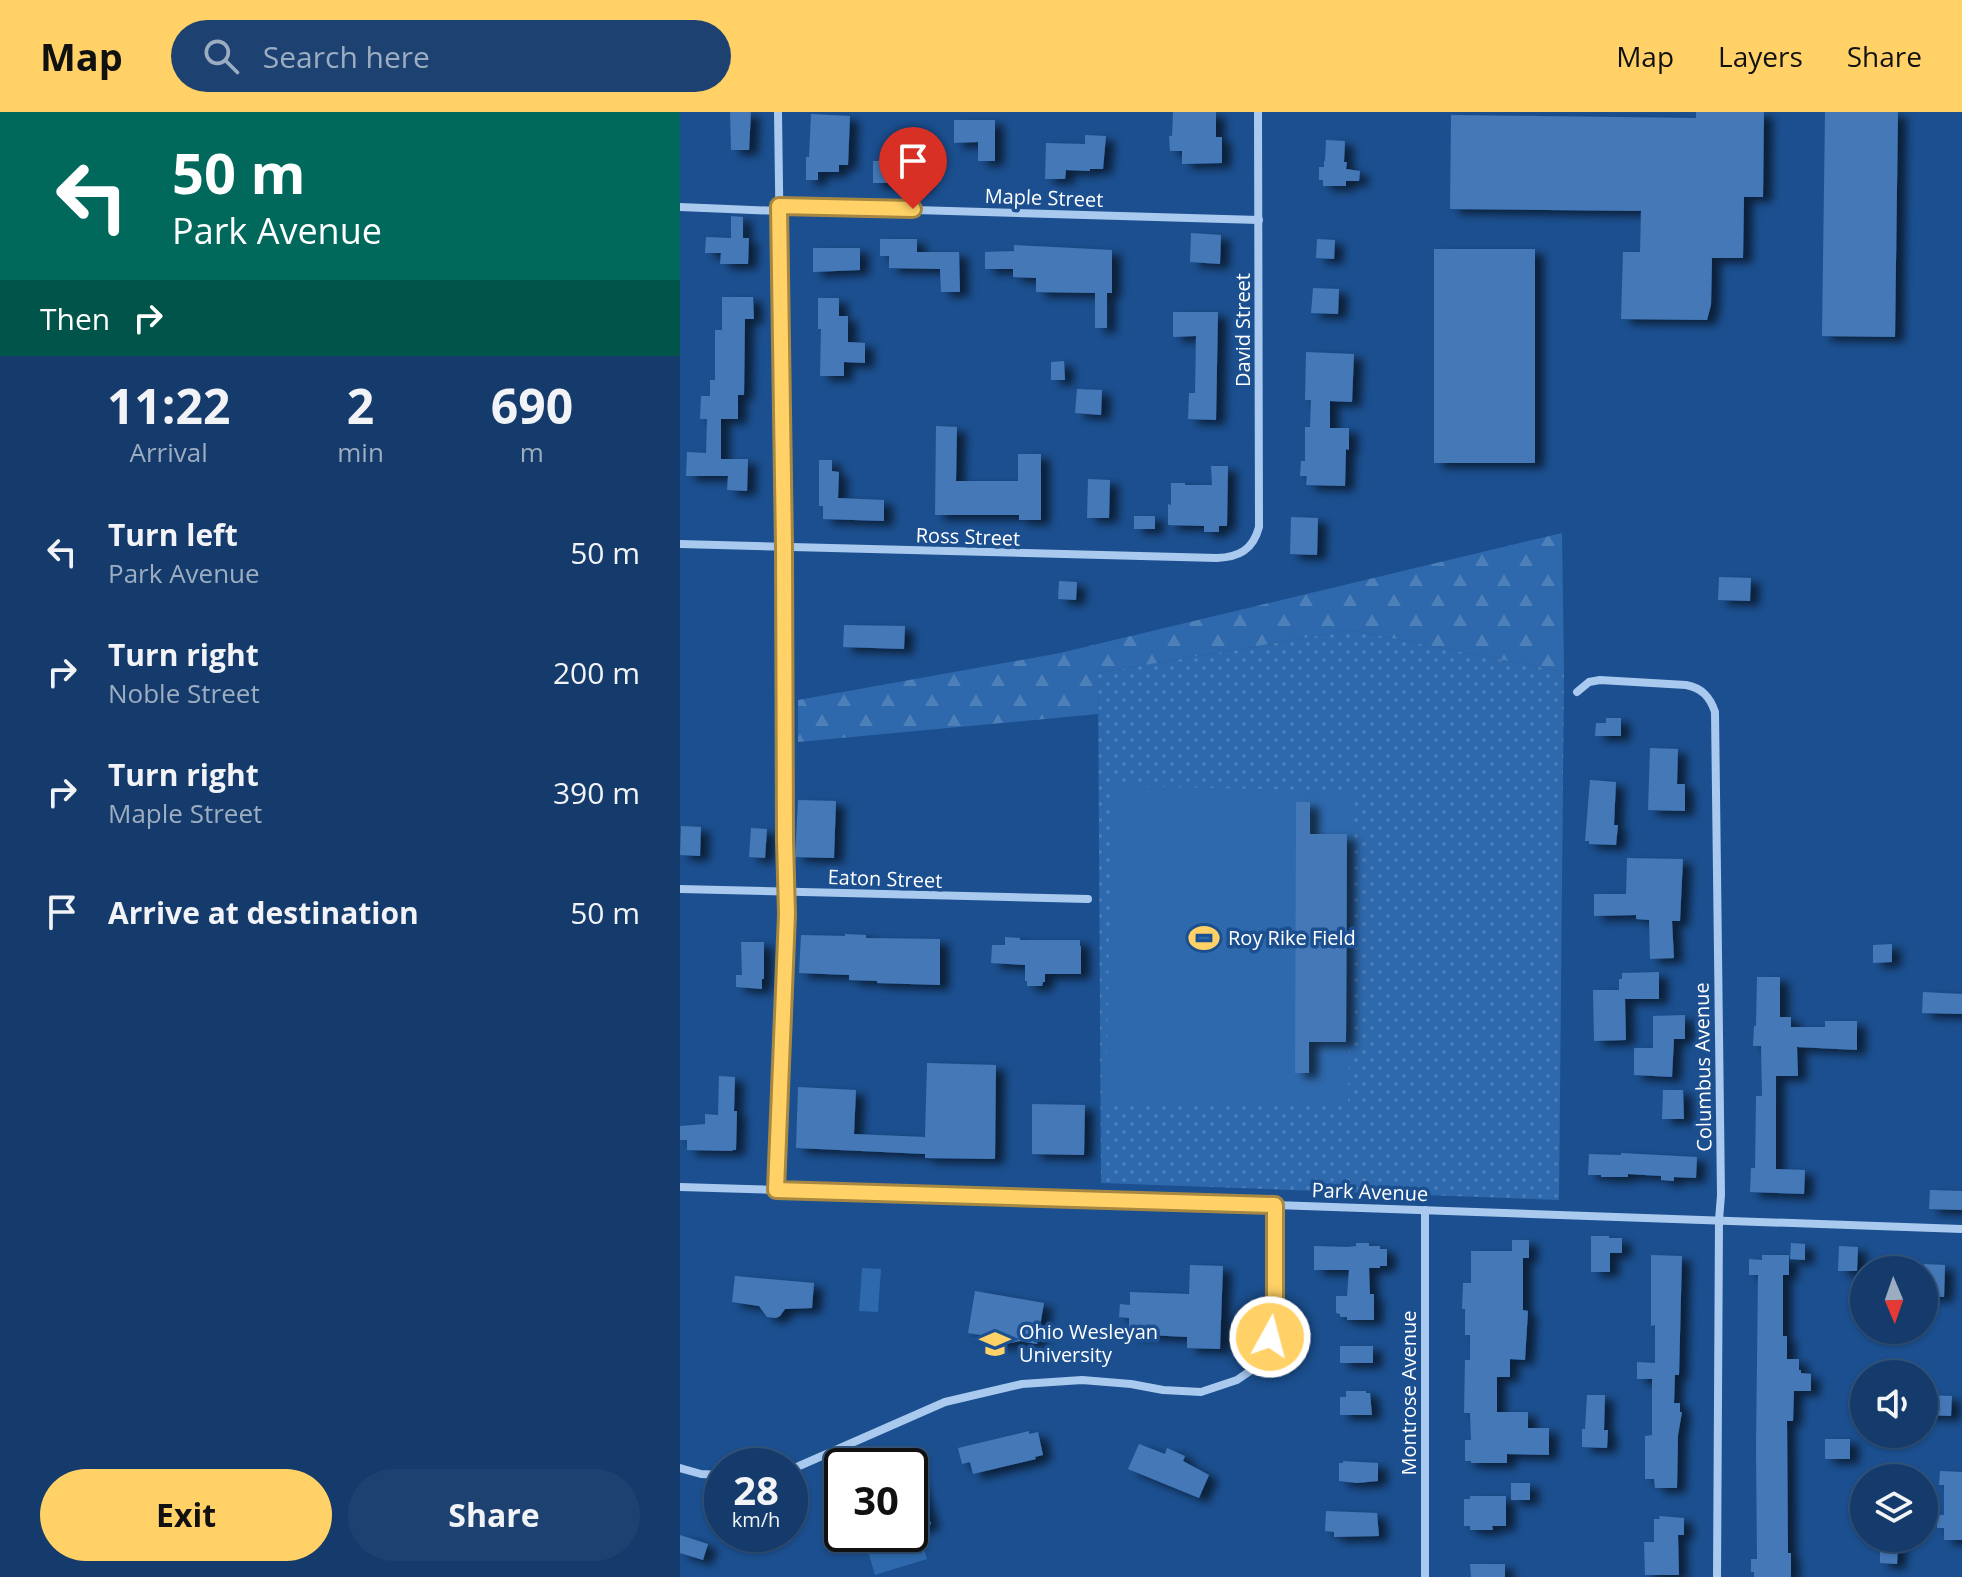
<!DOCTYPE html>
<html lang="en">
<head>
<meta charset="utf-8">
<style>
  body { margin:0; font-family:"Open Sans",sans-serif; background:#1d4271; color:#f1f3f6; height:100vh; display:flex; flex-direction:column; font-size:30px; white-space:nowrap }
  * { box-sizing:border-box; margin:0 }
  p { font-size:26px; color:#9dadc1 }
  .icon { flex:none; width:44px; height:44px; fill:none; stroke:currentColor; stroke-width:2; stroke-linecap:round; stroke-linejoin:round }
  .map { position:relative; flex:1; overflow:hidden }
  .sheet { display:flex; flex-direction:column; background:#143b6b; width:680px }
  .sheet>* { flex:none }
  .top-card { background:#00695c; color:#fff; overflow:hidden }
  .needle { width:52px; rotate:178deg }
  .fabs { position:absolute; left:1170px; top:1144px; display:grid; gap:16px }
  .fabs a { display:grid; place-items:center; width:88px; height:88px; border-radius:50%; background:#143b6b; box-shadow:0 2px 6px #0004,0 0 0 2px #33557e; font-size:40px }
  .speed { position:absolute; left:24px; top:1336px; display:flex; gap:16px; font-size:40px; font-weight:700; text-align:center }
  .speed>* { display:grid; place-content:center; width:104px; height:104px; border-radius:50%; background:#143b6b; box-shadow:0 2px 6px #0004,0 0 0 2px #33557e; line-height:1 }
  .speed small { font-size:20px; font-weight:400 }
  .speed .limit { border:4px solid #111; border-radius:12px; background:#fff; color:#111 }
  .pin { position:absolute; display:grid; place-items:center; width:68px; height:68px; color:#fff; margin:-82px -34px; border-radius:50% 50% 50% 0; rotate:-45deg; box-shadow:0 0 8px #0007 }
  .pin .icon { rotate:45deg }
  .me { position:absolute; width:88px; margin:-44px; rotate:7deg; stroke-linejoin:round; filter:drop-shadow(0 0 6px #0008) }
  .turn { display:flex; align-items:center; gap:28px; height:168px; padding:0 40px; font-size:36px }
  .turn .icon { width:104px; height:104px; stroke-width:2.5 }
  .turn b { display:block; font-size:56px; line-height:68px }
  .then { display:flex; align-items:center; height:76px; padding:0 40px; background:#0003; gap:16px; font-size:30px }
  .eta { display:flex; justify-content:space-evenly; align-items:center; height:136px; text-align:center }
  .eta b { font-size:48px; font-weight:700; line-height:56px }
  .cta { display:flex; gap:16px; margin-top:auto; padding:16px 40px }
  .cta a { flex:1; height:92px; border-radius:48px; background:#ffd166; color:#111; font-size:32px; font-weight:700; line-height:92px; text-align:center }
  .cta a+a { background:#1d4271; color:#f1f3f6 }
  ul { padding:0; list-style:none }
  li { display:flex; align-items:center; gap:24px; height:120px; padding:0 40px }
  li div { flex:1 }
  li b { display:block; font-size:30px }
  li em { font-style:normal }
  header { display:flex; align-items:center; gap:48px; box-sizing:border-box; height:112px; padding:0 40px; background:#ffd166; color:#111 }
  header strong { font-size:38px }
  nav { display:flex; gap:44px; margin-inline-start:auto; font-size:28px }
  .search { width:560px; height:72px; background:#1d4271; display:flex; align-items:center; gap:20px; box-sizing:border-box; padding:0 28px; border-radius:44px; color:#9dadc1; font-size:30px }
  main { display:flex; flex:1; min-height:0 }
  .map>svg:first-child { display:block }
  .green { fill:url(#green-dots) }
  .forest { fill:url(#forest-firs) }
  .pitch { fill:#2e69ad }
  .building { fill:#4478b7; filter:url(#shadow) }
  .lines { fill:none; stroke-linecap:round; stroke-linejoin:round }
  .minor { stroke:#a9c9ee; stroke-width:8 }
  .route-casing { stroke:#a68842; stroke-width:20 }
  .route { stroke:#ffd166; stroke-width:14 }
  .labels { text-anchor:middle; stroke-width:7; stroke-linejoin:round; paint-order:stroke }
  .street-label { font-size:20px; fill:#fff; stroke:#1b4f8f }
  .poi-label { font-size:20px; fill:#fff; stroke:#1b4f8f; text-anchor:start }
</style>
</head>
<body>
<header>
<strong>Map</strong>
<div class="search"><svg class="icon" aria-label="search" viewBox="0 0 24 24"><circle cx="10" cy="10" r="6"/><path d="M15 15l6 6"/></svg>Search here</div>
<nav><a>Map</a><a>Layers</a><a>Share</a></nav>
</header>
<main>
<section class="sheet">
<div class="top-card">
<div class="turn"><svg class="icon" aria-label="left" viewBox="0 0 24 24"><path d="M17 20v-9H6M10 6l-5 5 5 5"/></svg><div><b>50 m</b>Park Avenue</div></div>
<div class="then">Then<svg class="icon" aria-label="right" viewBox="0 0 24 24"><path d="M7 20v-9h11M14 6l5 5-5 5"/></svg></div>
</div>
<div class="eta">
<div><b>11:22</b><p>Arrival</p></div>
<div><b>2</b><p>min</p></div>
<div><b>690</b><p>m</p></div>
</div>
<ul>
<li><svg class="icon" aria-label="left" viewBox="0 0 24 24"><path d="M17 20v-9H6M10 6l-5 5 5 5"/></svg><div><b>Turn left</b><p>Park Avenue</p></div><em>50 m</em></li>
<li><svg class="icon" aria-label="right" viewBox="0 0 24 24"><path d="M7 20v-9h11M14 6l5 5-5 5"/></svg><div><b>Turn right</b><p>Noble Street</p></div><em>200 m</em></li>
<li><svg class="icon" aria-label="right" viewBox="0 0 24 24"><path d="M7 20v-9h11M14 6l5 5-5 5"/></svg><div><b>Turn right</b><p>Maple Street</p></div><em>390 m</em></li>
<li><svg class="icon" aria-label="arrive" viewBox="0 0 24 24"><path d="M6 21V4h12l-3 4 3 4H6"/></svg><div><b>Arrive at destination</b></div><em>50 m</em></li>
</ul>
<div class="cta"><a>Exit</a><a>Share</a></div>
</section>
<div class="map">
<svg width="1282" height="1465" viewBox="0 0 1282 1465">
  <defs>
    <pattern id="green-dots" width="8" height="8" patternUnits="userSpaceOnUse" patternTransform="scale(2)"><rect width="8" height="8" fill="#2e69ad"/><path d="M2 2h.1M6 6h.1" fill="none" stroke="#4d80b9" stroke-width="1.8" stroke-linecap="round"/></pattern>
    <pattern id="forest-firs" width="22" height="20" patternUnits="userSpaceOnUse" patternTransform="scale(2)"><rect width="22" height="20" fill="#2e69ad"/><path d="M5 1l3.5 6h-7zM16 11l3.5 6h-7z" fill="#4d80b9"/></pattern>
    <filter id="shadow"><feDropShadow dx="9" dy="5" stdDeviation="4" flood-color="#0009"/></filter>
  </defs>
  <rect width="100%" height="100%" fill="#1b4f8f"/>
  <path class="green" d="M671,518L884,560L879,1088L421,1071L418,561Z"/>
  <path class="forest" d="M882,421L884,560L671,518L418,561V602L118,630V588L380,541Z"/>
  <g class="pitch">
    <path d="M432,674L675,679L668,994L426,990Z"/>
    <path d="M182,1156L201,1157L198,1200L179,1199Z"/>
    <path d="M238,1418L247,1447L195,1463L186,1433L223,1422H230V1420Z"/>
  </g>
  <g class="building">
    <path d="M50,0H71L69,38H51Z"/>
    <path d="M493,0H536V25H542V51L502,52V39H490L489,24H492Z"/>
    <path d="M1016,0H1084L1083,85H1064L1063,146H1032L1031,193L1027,208L941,207L943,140H960L961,99L770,97L771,3L1016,6Z"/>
    <path d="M1145,0H1218L1215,225L1142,224Z"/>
    <path d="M131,2L170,4L168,53H159V60H138V68H126V45H129Z"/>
    <path d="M274,8H315V49H298V30L274,31Z"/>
    <path d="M405,23L426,24L423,57H410V59L386,58L385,67H365L366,31L405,32Z"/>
    <path d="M646,28L665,29L664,50H667L666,57L680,59L679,69H666V74H643V68H639V55H644V49H645Z"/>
    <path d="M193,49H244L243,74H230V71H193Z"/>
    <path d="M51,104L63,105V126H69L68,152H40L41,141H25L26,125L51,126Z"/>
    <path d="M511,121L541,123L540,152L510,150Z"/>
    <path d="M200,127H237V140H279L280,180H261L260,157L209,156V144H200Z"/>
    <path d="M637,127L655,128L654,147L636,146Z"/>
    <path d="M334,133L432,138V181H427V216H415V181L356,180V166L333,165V157H305V140L334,139Z"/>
    <path d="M133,136H180V158L133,160Z"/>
    <rect x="754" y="137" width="101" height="214"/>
    <path d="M633,176L659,177L658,202L631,201Z"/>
    <path d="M42,185H73L74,207H65L64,283H58V307H41V347H68L67,379L47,378L48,364H6L7,340L26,341L27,307H20L21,284H30V268H35V218H42Z"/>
    <path d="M138,186H159V204H168V230L185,231V251L164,250V264H140L141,217H138Z"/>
    <path d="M493,200H538L536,308L508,307L509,281H515L516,224L493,225Z"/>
    <path d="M626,240L674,242L672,290L650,289V316H669V338L666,337L665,374L626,373L627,364H620L621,349H625V315H630L631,288H625Z"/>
    <path d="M384,249L385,268H371V250Z"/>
    <path d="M397,277L422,278L421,303L395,301Z"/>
    <path d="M256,314L277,315L276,369H338V342H361V408H339V403H255Z"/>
    <path d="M139,348H152V359L159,360L158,386L204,388V409L143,407V394H139Z"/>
    <path d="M531,354H548L547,414H539V420H524V414L488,413V392L491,393V371H505V373H532Z"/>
    <path d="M408,367L430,368L429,406H407Z"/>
    <rect x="454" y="404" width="21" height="13"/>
    <path d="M611,405L638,406L637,443L610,442Z"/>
    <path d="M1039,465L1071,466L1070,489L1038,488Z"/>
    <path d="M379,469L397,470L396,488L378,487Z"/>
    <path d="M164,513L225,514L224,537L163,535Z"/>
    <path d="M926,606H941V624H915L916,611H926Z"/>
    <path d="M970,636L998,637L997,672H1005V699L968,698Z"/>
    <path d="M910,668L936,670L934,713H938L936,733L909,732V729H905Z"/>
    <path d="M118,688L156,689L154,746L115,745Z"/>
    <path d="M616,690H630V722H667L666,930H629V961H615Z"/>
    <path d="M1,714L21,715L20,744L0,743Z"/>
    <path d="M71,716L87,717L85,746L69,745Z"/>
    <path d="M947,746L1003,747L1000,809H992L994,846L970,847L969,808L956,807V803L914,804V782H946Z"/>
    <path d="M165,822L186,823V826L260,827V873L197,871V869L169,868V863L119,861L121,823L165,824Z"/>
    <path d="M325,825L340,826V828H400V834H401V862H365V870H363L362,874H347V869H345V853L311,851L312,833H325Z"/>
    <path d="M61,830H84V867H82V877L56,875V863H62Z"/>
    <path d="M1212,832V850L1193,851V833Z"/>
    <path d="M979,860V887H945L946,928L914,929L913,878H939V867H942V861Z"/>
    <path d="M1077,865H1100V905H1111V915H1145V909H1177V938L1117,935L1118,964H1096V1057L1125,1058L1124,1082L1070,1080L1071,1056H1075L1076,984H1082L1081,934H1073L1074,914H1076Z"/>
    <path d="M1243,880L1282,882V902L1242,901Z"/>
    <path d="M1005,903V927H994L992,965L954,963V936H973V904Z"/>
    <path d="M247,951L316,953L315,1047L245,1046V1042L116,1036L118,975L176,978L174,1022L245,1025Z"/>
    <path d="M39,964L55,965L54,999H57L56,1038H52L53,1039L7,1038V1028H0V1014L25,1012V1002L38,1003Z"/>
    <path d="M983,978H1003L1004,1007H982Z"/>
    <path d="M352,992L405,993L404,1043L352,1042Z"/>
    <path d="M941,1041L1017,1045L1016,1066L994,1065V1069L981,1068V1064L948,1062V1065H921V1063H908L909,1042L941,1043Z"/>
    <path d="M1250,1078L1282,1079V1098L1249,1097Z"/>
    <path d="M911,1124H929V1126H942V1141H930V1160H911Z"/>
    <path d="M832,1128H849V1146H843V1198L848,1199L845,1248L830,1247V1265H817V1300H848V1316H869V1343L827,1342V1351H791V1349H785V1328H791L790,1301H784L785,1248H790V1223H785V1197H782L783,1171H791V1139H832Z"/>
    <path d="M676,1131H689V1134H700V1137H707V1154H700V1156H689L690,1182H694V1208H667V1205H660V1202L656,1201V1184H667L669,1158H634V1134L667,1135L676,1134Z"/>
    <path d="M1111,1131L1125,1132V1148L1110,1147Z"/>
    <path d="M1159,1134L1178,1135L1177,1159H1158Z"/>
    <path d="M971,1143L1002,1144L999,1263H995L994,1291H1000V1300H1002L998,1323L997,1376H975L974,1367H965V1324L972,1323V1267H957V1250L975,1251V1213L971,1214Z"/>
    <path d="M1082,1143H1109V1163H1103V1224H1107V1247H1119V1258H1121V1261L1131,1262V1279H1114L1113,1309H1107L1108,1441H1111V1465H1074V1460H1071V1447H1077L1076,1335L1078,1163H1069V1147L1082,1148Z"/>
    <path d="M1244,1152L1265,1153L1264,1185L1244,1184Z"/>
    <path d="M510,1153L543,1154L540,1237L507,1236V1225L449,1222V1206L439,1205L440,1192L450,1193V1180L509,1182Z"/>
    <path d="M55,1164L134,1171L132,1196L105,1197L100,1204L96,1206L87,1205L79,1194L52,1190Z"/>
    <path d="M295,1179L364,1191L357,1232L340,1229L325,1232L316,1231L307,1224L288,1221Z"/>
    <rect x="660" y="1234" width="33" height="17"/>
    <path d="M666,1279H686V1281H690L692,1303H660V1285H666Z"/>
    <path d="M907,1283H925L924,1318H928L927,1336L902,1335V1317H905Z"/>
    <path d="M1244,1283L1272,1284L1271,1304L1244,1303Z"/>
    <path d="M349,1319V1322L358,1320L363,1343L355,1345L356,1347L293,1362L290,1350L282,1352L278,1336Z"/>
    <rect x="1145" y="1327" width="25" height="20"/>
    <path d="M459,1332L485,1342L487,1336L505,1344L503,1349L529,1363L519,1386L448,1357Z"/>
    <path d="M663,1349L698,1351V1369L677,1371L659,1369V1351H663Z"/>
    <path d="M233,1353L251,1412L234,1418L230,1405V1354Z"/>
    <path d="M1260,1359L1282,1360V1428H1264V1416H1257V1403H1264V1373H1259Z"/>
    <rect x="831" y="1371" width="19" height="17"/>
    <path d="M790,1384H826V1414H812L813,1418H790V1414H784V1387H790Z"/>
    <path d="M646,1399L697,1401L699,1424L654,1425V1420L645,1419Z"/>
    <path d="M979,1404L1004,1406V1423H998L999,1463H965L964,1430H974V1407H980Z"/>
    <path d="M0,1423L28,1432L23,1448L0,1441Z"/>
    <path d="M1200,1432H1218L1217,1452L1200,1451Z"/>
    <path d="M790,1452H825V1465H791Z"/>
  </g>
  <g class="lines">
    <g class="minor">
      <path d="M99,94L579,108"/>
      <path d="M0,95L99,99"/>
      <path d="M0,432L537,446C559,445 573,438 579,415L578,0"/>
      <path d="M897,580L909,570L920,568L1006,573C1022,576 1030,585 1035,600L1041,1083L1039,1108L1037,1465"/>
      <path d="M0,777L408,787"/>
      <path d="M0,1075L595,1093L1282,1117"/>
      <path d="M96,1078L107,802L105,728L104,435L98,0"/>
      <path d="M0,1356L21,1362L42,1363"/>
      <path d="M110,1358L265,1290L342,1272L402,1268L451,1272L483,1278L521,1280L557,1268L573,1257L586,1242L595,1207V1093"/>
      <path d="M745,1465V1098"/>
    </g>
  </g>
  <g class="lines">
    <g class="route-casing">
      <path id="route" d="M233,97L99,94L104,435L105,728L107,802L96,1078L595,1093V1207L590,1225"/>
    </g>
    <use href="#route" class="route"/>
  </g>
  <defs>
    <g id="stadium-bare" transform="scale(2.4)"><path d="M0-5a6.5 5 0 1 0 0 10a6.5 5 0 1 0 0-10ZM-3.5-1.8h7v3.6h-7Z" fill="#ffd166" stroke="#1b4f8f" stroke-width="2.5" paint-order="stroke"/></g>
    <g id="university-bare" transform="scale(2.4)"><path d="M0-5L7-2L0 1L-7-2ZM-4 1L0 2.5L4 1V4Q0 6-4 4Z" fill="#ffd166" stroke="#1b4f8f" stroke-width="2.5" paint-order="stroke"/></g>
  </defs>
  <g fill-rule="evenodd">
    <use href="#stadium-bare" x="524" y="826"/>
    <use href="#university-bare" x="315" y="1232"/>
  </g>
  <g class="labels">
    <g class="street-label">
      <text transform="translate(364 86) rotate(2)" y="7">Maple Street</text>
      <text transform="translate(563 218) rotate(-90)" y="7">David Street</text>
      <text transform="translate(288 425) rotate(2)" y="7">Ross Street</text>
      <text transform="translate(205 767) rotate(2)" y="7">Eaton Street</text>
      <text transform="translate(1023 955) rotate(-91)" y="7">Columbus Avenue</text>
      <text transform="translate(690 1080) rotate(2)" y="7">Park Avenue</text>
      <text transform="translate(729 1281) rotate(-90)" y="7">Montrose Avenue</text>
    </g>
    <g class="poi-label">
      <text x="548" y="833">Roy Rike Field</text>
      <text x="339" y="1227">Ohio Wesleyan<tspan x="339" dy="23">University</tspan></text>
    </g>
  </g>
</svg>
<div class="fabs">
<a><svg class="needle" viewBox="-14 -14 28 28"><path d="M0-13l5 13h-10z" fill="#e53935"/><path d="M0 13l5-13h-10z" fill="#9dadc1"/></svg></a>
<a><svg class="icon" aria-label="sound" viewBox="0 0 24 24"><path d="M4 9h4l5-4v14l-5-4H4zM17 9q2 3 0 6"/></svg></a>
<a><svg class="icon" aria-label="layers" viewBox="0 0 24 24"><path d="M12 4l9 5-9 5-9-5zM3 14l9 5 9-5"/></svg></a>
</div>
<div class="speed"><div>28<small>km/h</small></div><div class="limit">30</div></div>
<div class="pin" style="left:233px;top:97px;background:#d93025"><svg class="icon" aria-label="arrive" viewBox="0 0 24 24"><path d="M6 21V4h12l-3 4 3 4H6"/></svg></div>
<svg class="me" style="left:590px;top:1225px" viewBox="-20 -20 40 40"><circle r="17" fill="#ffd166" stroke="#fff" stroke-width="3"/><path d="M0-11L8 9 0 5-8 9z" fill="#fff"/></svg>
</div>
</main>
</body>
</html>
